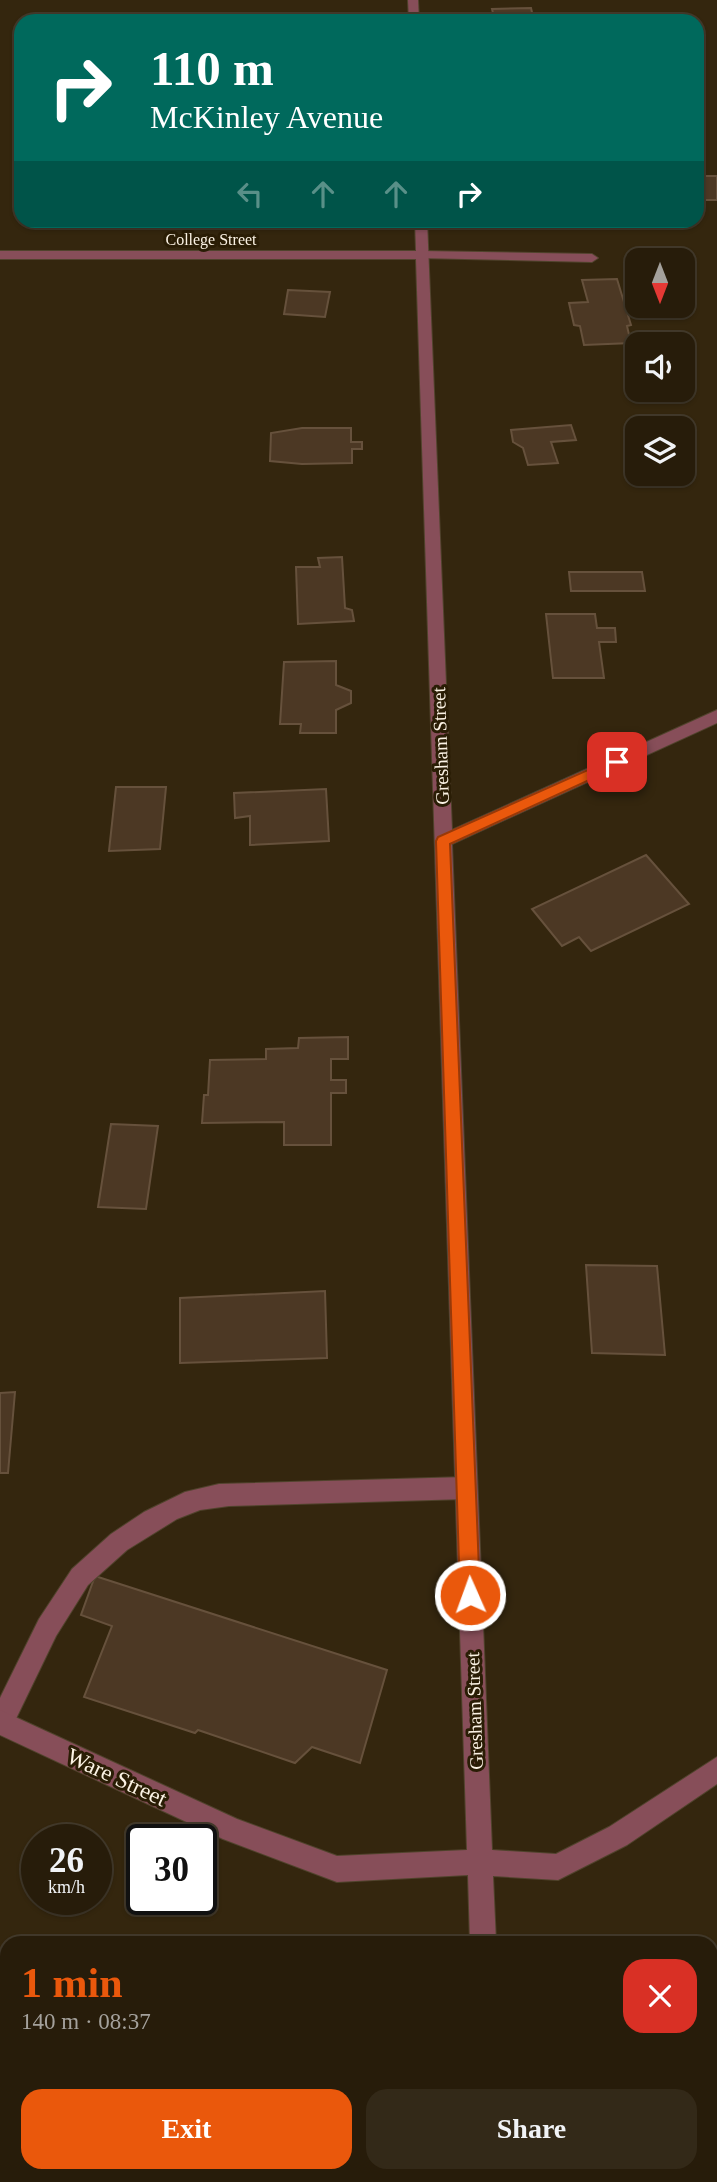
<!DOCTYPE html>
<html lang="en">
<head>
<meta charset="utf-8">
<style>
  body { margin:0; font-family:"Times New Roman",serif; background:#332918; color:#f1f3f6; height:100vh; display:flex; flex-direction:column; font-size:26px; white-space:nowrap }
  * { box-sizing:border-box; margin:0 }
  p { font-size:23px; color:#a4a19c }
  .icon { flex:none; width:38px; height:38px; fill:none; stroke:currentColor; stroke-width:2; stroke-linecap:round; stroke-linejoin:round }
  .map { position:relative; flex:1; overflow:hidden }
  .drawer { position:absolute; left:0px; top:1936px; width:718px; height:247px; display:flex; flex-direction:column; background:#271c0a; border-radius:21px 21px 0 0; box-shadow:0 2px 5px #0004,0 0 0 2px #433a2b }
  .drawer>* { flex:none }
  .top-card { position:absolute; left:14px; top:14px; width:690px; height:214px; border-radius:21px; box-shadow:0 2px 5px #0004,0 0 0 2px #433a2b; background:#00695c; color:#fff; overflow:hidden }
  .needle { width:46px; rotate:180deg }
  .buttons { position:absolute; left:625px; top:248px; display:grid; gap:14px }
  .buttons a { display:grid; place-items:center; width:70px; height:70px; border-radius:14px; background:#271c0a; box-shadow:0 2px 5px #0004,0 0 0 2px #433a2b; font-size:35px }
  .speed { position:absolute; left:21px; top:1824px; display:flex; gap:14px; font-size:35px; font-weight:700; text-align:center }
  .speed>* { display:grid; place-content:center; width:91px; height:91px; border-radius:50%; background:#271c0a; box-shadow:0 2px 5px #0004,0 0 0 2px #433a2b; line-height:1 }
  .speed small { font-size:18px; font-weight:400 }
  .speed .limit { border:4px solid #111; border-radius:10px; background:#fff; color:#111 }
  .pin { position:absolute; display:grid; place-items:center; width:60px; height:60px; color:#fff; margin:-30px; border-radius:14px; box-shadow:0 4px 10px #0006 }
  .me { position:absolute; width:77px; margin:-38px; rotate:358deg; stroke-linejoin:round; filter:drop-shadow(0 0 5px #0008) }
  .turn { display:flex; align-items:center; gap:24px; height:147px; padding:0 21px; font-size:32px }
  .turn .icon { width:91px; height:91px; stroke-width:2.5 }
  .turn b { display:block; font-size:49px; line-height:60px }
  .lanes { display:flex; align-items:center; height:66px; padding:0 21px; background:#0003; justify-content:center; gap:35px; direction:ltr }
  .lanes .off { opacity:.35 }
  .round { display:grid; place-items:center; flex:none; width:74px; height:74px; border-radius:21px; background:#332918 }
  .summary { display:flex; align-items:center; justify-content:space-between; height:119px; padding:0 21px }
  h1 { font-size:42px; font-weight:800; line-height:52px; color:#ea580c }
  .action { display:flex; gap:14px; margin-top:auto; padding:14px 21px }
  .action a { flex:1; height:80px; border-radius:21px; background:#ea580c; color:#fff; font-size:28px; font-weight:800; line-height:80px; text-align:center }
  .action a+a { background:#332918; color:#f1f3f6 }
  .map>svg:first-child { display:block }
  .building { fill:#4c3824; stroke:#66513c; stroke-width:2 }
  .lines { fill:none; stroke-linecap:round; stroke-linejoin:round }
  .service-casing { stroke:#50432c; stroke-width:2 }
  .minor-casing { stroke:#50432c; stroke-width:2 }
  .service { fill:#874e59; fill-rule:evenodd }
  .minor { fill:#874e59; fill-rule:evenodd }
  .route { fill:#ea580c; stroke:#983908; stroke-width:2 }
  .labels { text-anchor:middle; stroke-width:6; stroke-linejoin:round; paint-order:stroke }
  .far-street-label { font-size:16px; fill:#fbf2e4; stroke:#2a1d05 }
  .street-label { font-size:19px; fill:#fbf2e4; stroke:#2a1d05 }
  .near-street-label { font-size:23px; fill:#fbf2e4; stroke:#2a1d05 }
</style>
</head>
<body>
<div class="map">
<svg width="717" height="2182" viewBox="0 0 717 2182">
  <rect width="100%" height="100%" fill="#34260e"/>
  <g class="building">
    <path d="M531,8L534,21H495L492,9Z"/>
    <path d="M696,176H717V200H697Z"/>
    <path d="M545,220H648L649,226L545,225Z"/>
    <path d="M617,279L631,325L627,326L631,343L584,345L580,326L574,325L569,303L588,302L582,280Z"/>
    <path d="M288,290L330,292L325,317L284,314Z"/>
    <path d="M571,425L576,440L551,442L558,463L528,465L523,448L513,442L511,430Z"/>
    <path d="M302,428H351V442H362V449H352V463L302,464L270,461L271,433Z"/>
    <path d="M342,557L345,608L352,610L354,621L298,624L296,567H320L318,558Z"/>
    <path d="M569,572H642L645,591H571Z"/>
    <path d="M546,614H595L597,628H615L616,642H599L604,678H553Z"/>
    <path d="M336,661V685L351,691V703L336,710V733H300L301,724H280L284,662Z"/>
    <path d="M116,787H166L160,849L109,851Z"/>
    <path d="M326,789L329,841L250,845V816L235,818L234,793Z"/>
    <path d="M646,855L689,904L591,951L579,937L562,946L532,909Z"/>
    <path d="M348,1037V1059H331V1080H346V1093H331V1145H284V1122L202,1123L204,1095H208L210,1060L266,1059V1049L298,1048L299,1038Z"/>
    <path d="M111,1124L158,1126L146,1209L98,1207Z"/>
    <path d="M586,1265L657,1266L665,1355L592,1353Z"/>
    <path d="M325,1291L327,1358L180,1363V1298Z"/>
    <path d="M15,1392L8,1473H0V1393Z"/>
    <path d="M95,1576L387,1670L360,1763L312,1747L295,1763L198,1730L195,1733L84,1697L112,1626L81,1615Z"/>
    <path d="M0,2047L7,2050V2175H50L48,2182H10L0,2177Z"/>
  </g>
  <g class="lines">
    <g class="service-casing">
      <g id="service">
        <path d="M422,251L592,254L598,258L592,262L418,258V252Z"/>
        <path d="M466,1477L474,1480L477,1488L474,1496L466,1499L229,1506L200,1510L177,1519L127,1550L88,1585L56,1636L10,1731L0,1734V1698L39,1619L72,1569L111,1534L144,1512L185,1492L219,1484Z"/>
      </g>
    </g>
    <g class="minor-casing">
      <g id="minor">
        <path d="M408,0H418L419,21H409Z"/>
        <path d="M415,220H427L452,830L717,710V723L452,844L492,1850L556,1854L609,1827L717,1757V1784L627,1845L558,1880L493,1876L496,1942H470L468,1875L337,1882L223,1839L0,1735V1710L237,1819L337,1856L467,1850L416,259H0V251H416Z"/>
        <rect x="477" y="2175" width="28" height="7"/>
      </g>
    </g>
    <use href="#service" class="service"/>
    <use href="#minor" class="minor"/>
  </g>
  <path class="route" d="M617,757L622,758V765L450,844L480,1595L477,1601L470,1604L463,1601L460,1595L436,841L438,837Z"/>
  <g class="labels">
    <g class="far-street-label">
      <text x="211" y="245">College Street</text>
    </g>
    <g class="street-label">
      <text transform="translate(440 746) rotate(-92)" y="7">Gresham Street</text>
      <text transform="translate(474 1711) rotate(-92)" y="7">Gresham Street</text>
    </g>
    <g class="near-street-label">
      <text transform="translate(117 1777) rotate(25)" y="8">Ware Street</text>
    </g>
  </g>
</svg>
<div class="buttons">
<a><svg class="needle" viewBox="-14 -14 28 28"><path d="M0-13l5 13h-10z" fill="#e53935"/><path d="M0 13l5-13h-10z" fill="#a4a19c"/></svg></a>
<a><svg class="icon" aria-label="sound" viewBox="0 0 24 24"><path d="M4 9h4l5-4v14l-5-4H4zM17 9q2 3 0 6"/></svg></a>
<a><svg class="icon" aria-label="layers" viewBox="0 0 24 24"><path d="M12 4l9 5-9 5-9-5zM3 14l9 5 9-5"/></svg></a>
</div>
<div class="speed"><div>26<small>km/h</small></div><div class="limit">30</div></div>
<div class="pin" style="left:617px;top:762px;background:#d93025"><svg class="icon" aria-label="arrive" viewBox="0 0 24 24"><path d="M6 21V4h12l-3 4 3 4H6"/></svg></div>
<svg class="me" style="left:470px;top:1595px" viewBox="-20 -20 40 40"><circle r="17" fill="#ea580c" stroke="#fff" stroke-width="3"/><path d="M0-11L8 9 0 5-8 9z" fill="#fff"/></svg>
<div class="top-card">
<div class="turn"><svg class="icon" aria-label="right" viewBox="0 0 24 24"><path d="M7 20v-9h11M14 6l5 5-5 5"/></svg><div><b>110 m</b>McKinley Avenue</div></div>
<div class="lanes"><svg class="icon off" aria-label="left" viewBox="0 0 24 24"><path d="M17 20v-9H6M10 6l-5 5 5 5"/></svg><svg class="icon off" aria-label="ahead" viewBox="0 0 24 24"><path d="M12 20V5M6 11l6-6 6 6"/></svg><svg class="icon off" aria-label="ahead" viewBox="0 0 24 24"><path d="M12 20V5M6 11l6-6 6 6"/></svg><svg class="icon" aria-label="right" viewBox="0 0 24 24"><path d="M7 20v-9h11M14 6l5 5-5 5"/></svg></div>
</div>
<section class="drawer">
<div class="summary"><div><h1>1 min</h1><p>140 m · 08:37</p></div><a class="round" style="background:#d93025;color:#fff"><svg class="icon" aria-label="close" viewBox="0 0 24 24"><path d="M6 6l12 12M18 6L6 18"/></svg></a></div>
<div class="action"><a>Exit</a><a>Share</a></div>
</section>
</div>
</body>
</html>
